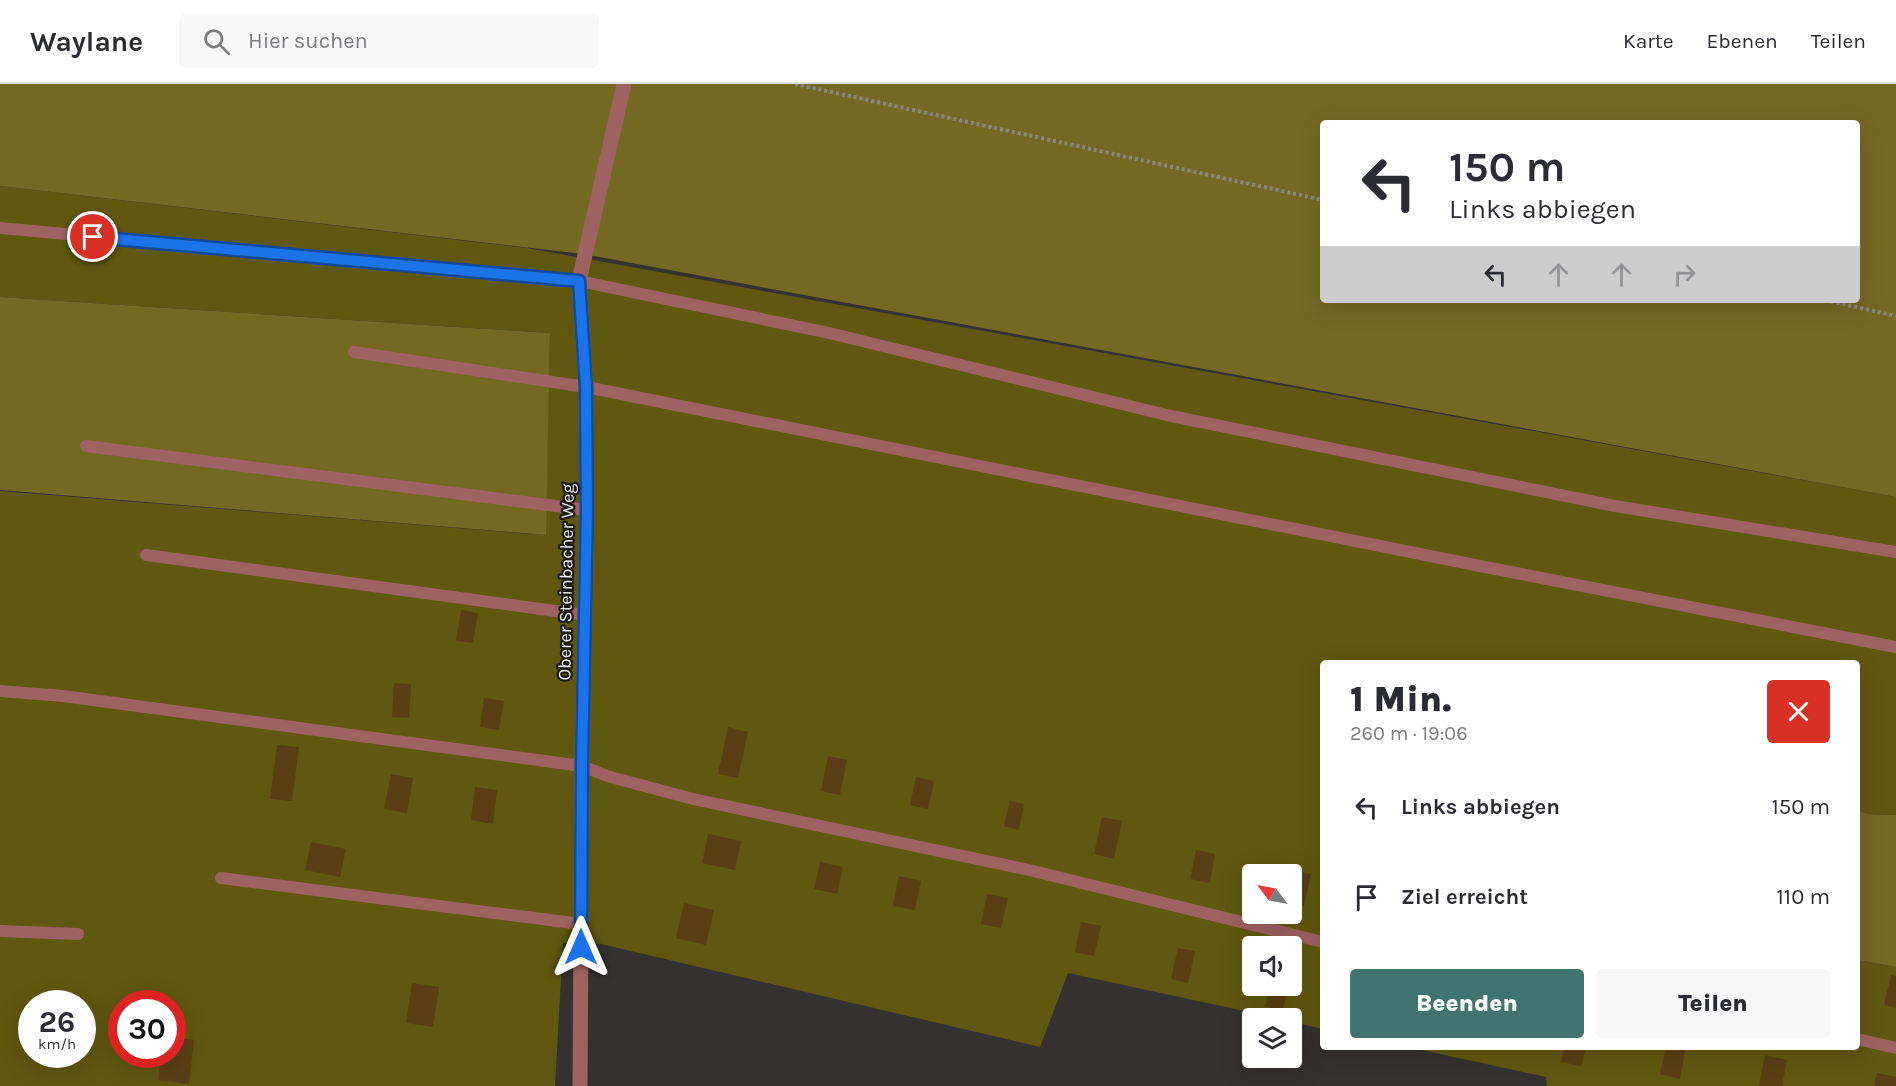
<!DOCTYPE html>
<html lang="de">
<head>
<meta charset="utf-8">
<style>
  body { margin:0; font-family:Karla,sans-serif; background:#f7f7f7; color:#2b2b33; height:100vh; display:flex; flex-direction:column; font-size:22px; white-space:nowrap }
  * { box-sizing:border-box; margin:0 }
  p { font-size:20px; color:#7c7c81 }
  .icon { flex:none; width:33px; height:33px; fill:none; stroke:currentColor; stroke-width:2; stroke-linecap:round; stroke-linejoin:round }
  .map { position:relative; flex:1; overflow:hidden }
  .panel { position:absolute; left:1320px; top:576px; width:540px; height:390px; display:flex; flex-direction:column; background:#fff; border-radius:6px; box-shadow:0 6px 24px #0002 }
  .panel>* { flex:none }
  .hud { position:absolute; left:1320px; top:36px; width:540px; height:183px; border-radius:6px; box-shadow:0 6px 24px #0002; background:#fff; color:#2b2b33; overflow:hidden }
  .needle { width:39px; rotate:302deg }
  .tools { position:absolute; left:1242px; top:780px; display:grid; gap:12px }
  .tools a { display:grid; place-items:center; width:60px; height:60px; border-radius:6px; background:#fff; box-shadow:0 6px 24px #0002; font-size:30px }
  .speed { position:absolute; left:18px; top:906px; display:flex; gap:12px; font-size:30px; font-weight:700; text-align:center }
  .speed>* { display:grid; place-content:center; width:78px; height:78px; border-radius:50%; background:#fff; box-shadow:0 6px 24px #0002; line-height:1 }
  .speed small { font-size:15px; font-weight:400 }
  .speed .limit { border:9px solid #d22; background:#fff; color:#111 }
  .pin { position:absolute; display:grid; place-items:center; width:51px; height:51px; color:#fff; margin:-26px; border:3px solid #fff; border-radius:50%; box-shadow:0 2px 6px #0007 }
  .me { position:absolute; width:66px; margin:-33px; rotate:0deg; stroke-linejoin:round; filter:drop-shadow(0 0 4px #0008) }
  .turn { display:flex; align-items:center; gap:21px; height:126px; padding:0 30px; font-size:27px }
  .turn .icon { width:78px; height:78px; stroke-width:2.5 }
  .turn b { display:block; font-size:42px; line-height:51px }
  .lanes { display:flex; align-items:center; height:57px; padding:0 30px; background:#0003; justify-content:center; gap:30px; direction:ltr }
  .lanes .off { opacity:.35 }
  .round { display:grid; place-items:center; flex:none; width:63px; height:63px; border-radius:6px; background:#f7f7f7 }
  .summary { display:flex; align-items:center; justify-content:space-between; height:102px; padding:0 30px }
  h1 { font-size:36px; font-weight:800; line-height:45px }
  .action { display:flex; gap:12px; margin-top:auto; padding:12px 30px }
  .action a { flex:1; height:69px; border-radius:6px; background:#407471; color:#fff; font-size:24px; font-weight:800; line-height:69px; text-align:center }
  .action a+a { background:#f7f7f7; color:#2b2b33 }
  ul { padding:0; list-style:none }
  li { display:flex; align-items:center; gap:18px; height:90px; padding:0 30px }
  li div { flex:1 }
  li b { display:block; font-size:22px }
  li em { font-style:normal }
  header { display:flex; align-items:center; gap:36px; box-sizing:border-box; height:84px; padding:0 30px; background:#fff; border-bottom:2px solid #e1e1e2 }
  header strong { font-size:28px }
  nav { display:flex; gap:33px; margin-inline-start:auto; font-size:21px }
  .search { width:420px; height:54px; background:#f7f7f7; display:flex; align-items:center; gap:15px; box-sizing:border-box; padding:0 21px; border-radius:6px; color:#7c7c81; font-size:22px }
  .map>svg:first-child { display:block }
  .green { fill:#605710; fill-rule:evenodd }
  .forest { fill:#736923; fill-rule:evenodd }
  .building { fill:#5a3f15 }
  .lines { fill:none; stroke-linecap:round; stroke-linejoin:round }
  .path { stroke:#8b8786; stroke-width:4; stroke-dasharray:3 3; stroke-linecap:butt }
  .service { stroke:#9e6260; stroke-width:12 }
  .minor { stroke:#9e6260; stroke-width:15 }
  .route-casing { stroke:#114b97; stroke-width:15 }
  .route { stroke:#1a73e8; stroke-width:10 }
  .labels { text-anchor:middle; stroke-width:4.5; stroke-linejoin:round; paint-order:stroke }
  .street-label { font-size:18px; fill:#eeeceb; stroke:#1b1a19 }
</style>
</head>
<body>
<header>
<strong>Waylane</strong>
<div class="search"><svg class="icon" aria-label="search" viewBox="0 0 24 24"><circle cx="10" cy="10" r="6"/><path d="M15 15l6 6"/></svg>Hier suchen</div>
<nav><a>Karte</a><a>Ebenen</a><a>Teilen</a></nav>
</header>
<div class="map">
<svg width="1896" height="1002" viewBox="0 0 1896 1002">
  <rect width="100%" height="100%" fill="#353130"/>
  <g class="green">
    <path d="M0,102L527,164L1896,413V731L1867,730L1857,726V579H1323V945L1292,938V934H1277L1068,889L1040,963L601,860L563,859L555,1002H0V407L545,451L550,249L0,213ZM1252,790H1292V830H1252ZM1252,862H1292V902H1252ZM32,920H82V970H32ZM122,920H172V970H122Z"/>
    <path d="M1857,876L1896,883V1002H1547L1546,993L1408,963H1857Z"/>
  </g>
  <g class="forest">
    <path d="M0,0H1896V413L583,170L0,102ZM1323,39H1857V216H1323Z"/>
    <path d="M0,213L550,249L546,451L0,406Z"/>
    <path d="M1857,726L1867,730L1896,731V883L1857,876Z"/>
  </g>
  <g class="building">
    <path d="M461,526L478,529L473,559L456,557Z"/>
    <path d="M394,599L411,600L409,634L392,633Z"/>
    <path d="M484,614L504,617L499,646L480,643Z"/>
    <path d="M728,643L748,648L738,694L718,690Z"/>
    <path d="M277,661L299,663L292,717L270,715Z"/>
    <path d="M828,672L847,676L840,711L821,707Z"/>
    <path d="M391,690L413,694L407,729L384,725Z"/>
    <path d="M916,693L934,697L928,725L910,721Z"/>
    <path d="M475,703L497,706L493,740L471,736Z"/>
    <path d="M1010,717L1024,720L1019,746L1004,742Z"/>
    <path d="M1102,733L1122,737L1114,775L1094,770Z"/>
    <path d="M708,750L741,757L735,786L702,779Z"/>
    <path d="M311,758L346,765L340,793L305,786Z"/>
    <path d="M1196,766L1215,770L1210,799L1190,795Z"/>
    <path d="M820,778L843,783L837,810L814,805Z"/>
    <path d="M1291,786L1311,790L1304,822L1292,820Z"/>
    <path d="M899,792L921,797L915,826L893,822Z"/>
    <path d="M987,810L1008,814L1001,844L981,840Z"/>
    <path d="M684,819L714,826L706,861L676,854Z"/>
    <path d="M1081,838L1101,842L1094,872L1075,868Z"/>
    <path d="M1178,864L1195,867L1188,899L1171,895Z"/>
    <path d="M1891,891L1896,892V924L1884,921Z"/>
    <path d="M412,899L439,903L433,943L406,939Z"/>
    <path d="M1270,902H1288L1283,926L1265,923Z"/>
    <path d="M172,953L194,956L189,1000L158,996L161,970H172Z"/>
    <path d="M1564,963H1586L1581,982L1561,978Z"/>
    <path d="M1666,963H1686L1680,995L1660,990Z"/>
    <path d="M1765,971L1787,976L1782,1002H1759Z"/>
    <path d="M1877,989L1896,993V1002H1874Z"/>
  </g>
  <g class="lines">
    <g class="path">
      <path d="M795,0L1323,116"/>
      <path d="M1825,216L1896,232"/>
    </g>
    <g class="service">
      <path d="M0,144L579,197L829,249L1171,332L1615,422L1896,468"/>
      <path d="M354,268L586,303L1485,483L1896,563"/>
      <path d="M86,362L587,426"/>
      <path d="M146,471L585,531"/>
      <path d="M0,607L63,612L582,682L607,692L693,715L1029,786L1323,858"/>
      <path d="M221,794L581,840"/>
      <path d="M0,847L78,850"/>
      <path d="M1857,955L1896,964"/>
    </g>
    <path class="minor" d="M580,1002L582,682L587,426L586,303L579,197L624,0"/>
  </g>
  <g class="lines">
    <g class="route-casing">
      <path id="route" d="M93,153L579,197L586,303L587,426L582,682L581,863"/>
    </g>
    <use href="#route" class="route"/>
  </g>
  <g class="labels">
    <g class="street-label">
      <text transform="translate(566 498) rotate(-89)" y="6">Oberer Steinbacher Weg</text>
    </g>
  </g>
</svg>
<div class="tools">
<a><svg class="needle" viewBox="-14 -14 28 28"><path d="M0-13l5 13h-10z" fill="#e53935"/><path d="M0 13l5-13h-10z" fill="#7c7c81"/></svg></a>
<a><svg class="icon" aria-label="sound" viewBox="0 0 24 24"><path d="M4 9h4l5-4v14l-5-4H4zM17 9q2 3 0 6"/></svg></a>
<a><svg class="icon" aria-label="layers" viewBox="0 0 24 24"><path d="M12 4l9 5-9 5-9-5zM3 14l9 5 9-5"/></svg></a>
</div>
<div class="speed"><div>26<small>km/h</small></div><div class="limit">30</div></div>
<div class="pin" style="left:93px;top:153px;background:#d93025"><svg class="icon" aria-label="arrive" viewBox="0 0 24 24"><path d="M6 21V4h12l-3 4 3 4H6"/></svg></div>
<svg class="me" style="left:581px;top:863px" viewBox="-20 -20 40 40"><path d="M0-17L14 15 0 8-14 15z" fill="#1a73e8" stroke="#fff" stroke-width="4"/></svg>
<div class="hud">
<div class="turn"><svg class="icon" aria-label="left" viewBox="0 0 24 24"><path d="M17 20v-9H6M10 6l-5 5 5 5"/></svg><div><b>150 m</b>Links abbiegen</div></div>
<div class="lanes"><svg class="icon" aria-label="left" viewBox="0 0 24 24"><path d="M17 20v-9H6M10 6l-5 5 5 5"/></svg><svg class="icon off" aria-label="ahead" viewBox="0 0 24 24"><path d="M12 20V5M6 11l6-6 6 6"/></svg><svg class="icon off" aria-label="ahead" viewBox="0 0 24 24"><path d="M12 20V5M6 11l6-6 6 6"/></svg><svg class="icon off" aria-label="right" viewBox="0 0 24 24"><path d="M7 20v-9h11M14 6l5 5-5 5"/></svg></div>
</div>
<section class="panel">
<div class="summary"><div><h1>1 Min.</h1><p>260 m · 19:06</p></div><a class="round" style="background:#d93025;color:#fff"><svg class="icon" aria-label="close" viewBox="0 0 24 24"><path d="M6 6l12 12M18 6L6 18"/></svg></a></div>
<ul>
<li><svg class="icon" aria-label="left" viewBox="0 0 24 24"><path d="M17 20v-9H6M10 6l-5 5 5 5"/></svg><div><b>Links abbiegen</b></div><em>150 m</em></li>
<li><svg class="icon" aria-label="arrive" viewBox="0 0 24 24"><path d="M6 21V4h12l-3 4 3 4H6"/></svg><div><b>Ziel erreicht</b></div><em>110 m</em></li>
</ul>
<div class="action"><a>Beenden</a><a>Teilen</a></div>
</section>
</div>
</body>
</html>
